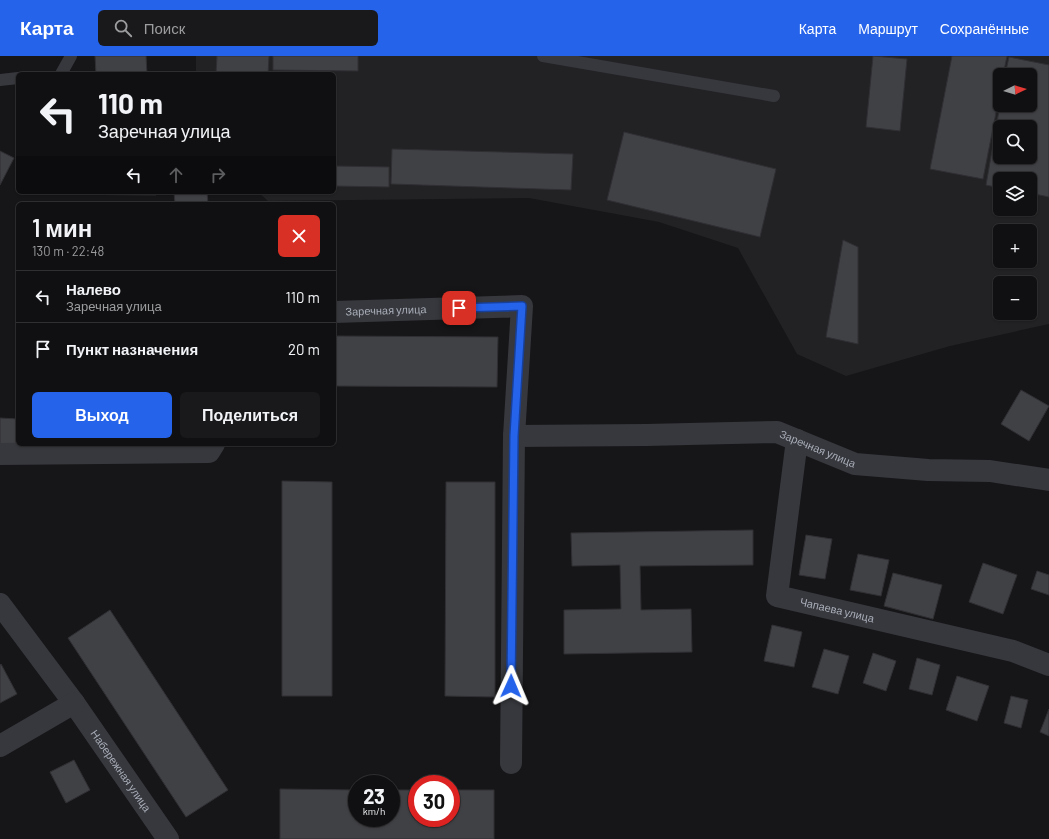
<!DOCTYPE html>
<html lang="ru">
<head>
<meta charset="utf-8">
<style>
  body { margin:0; font-family:Barlow,sans-serif; background:#19191b; color:#f1f3f6; height:100vh; display:flex; flex-direction:column; font-size:15px; white-space:nowrap }
  * { box-sizing:border-box; margin:0 }
  p { font-size:13px; color:#9c9d9f }
  .icon { flex:none; width:22px; height:22px; fill:none; stroke:currentColor; stroke-width:2; stroke-linecap:round; stroke-linejoin:round }
  .map { position:relative; flex:1; overflow:hidden }
  .drawer { position:absolute; left:16px; top:146px; width:320px; height:244px; display:flex; flex-direction:column; background:#101012; border-radius:6px; box-shadow:0 1px 3px #0004,0 0 0 1px #303032 }
  .drawer>* { flex:none }
  .banner { position:absolute; left:16px; top:16px; width:320px; height:122px; border-radius:6px; box-shadow:0 1px 3px #0004,0 0 0 1px #303032; background:#101012; color:#f1f3f6; overflow:hidden }
  .needle { width:26px; rotate:85deg }
  .buttons { position:absolute; left:993px; top:12px; display:grid; gap:8px }
  .buttons a { display:grid; place-items:center; width:44px; height:44px; border-radius:6px; background:#101012; box-shadow:0 1px 3px #0004,0 0 0 1px #303032; font-size:20px }
  .speed { position:absolute; left:348px; top:719px; display:flex; gap:8px; font-size:20px; font-weight:700; text-align:center }
  .speed>* { display:grid; place-content:center; width:52px; height:52px; border-radius:50%; background:#101012; box-shadow:0 1px 3px #0004,0 0 0 1px #303032; line-height:1 }
  .speed small { font-size:10px; font-weight:400 }
  .speed .limit { border:6px solid #d22; background:#fff; color:#111 }
  .pin { position:absolute; display:grid; place-items:center; width:34px; height:34px; color:#fff; margin:-17px; border-radius:8px; box-shadow:0 2px 6px #0006 }
  .me { position:absolute; width:44px; margin:-22px; rotate:1deg; stroke-linejoin:round; filter:drop-shadow(0 0 3px #0008) }
  .turn { display:flex; align-items:center; gap:14px; height:84px; padding:0 16px; font-size:18px }
  .turn .icon { width:52px; height:52px; stroke-width:2.5 }
  .turn b { display:block; font-size:28px; line-height:34px }
  .lanes { display:flex; align-items:center; height:38px; padding:0 16px; background:#0003; justify-content:center; gap:20px; direction:ltr }
  .lanes .off { opacity:.35 }
  .round { display:grid; place-items:center; flex:none; width:42px; height:42px; border-radius:6px; background:#19191b }
  .headline { display:flex; align-items:center; justify-content:space-between; height:68px; padding:0 16px }
  h1 { font-size:24px; font-weight:600; line-height:30px }
  .cta { display:flex; gap:8px; margin-top:auto; padding:8px 16px }
  .cta a { flex:1; height:46px; border-radius:6px; background:#2563eb; color:#fff; font-size:16px; font-weight:600; line-height:46px; text-align:center }
  .cta a+a { background:#19191b; color:#f1f3f6 }
  ul { padding:0; list-style:none }
  li { display:flex; align-items:center; gap:12px; height:52px; padding:0 16px; border-top:1px solid #303032 }
  li div { flex:1 }
  li b { display:block; font-size:15px }
  li em { font-style:normal }
  header { display:flex; align-items:center; gap:24px; box-sizing:border-box; height:56px; padding:0 20px; background:#2563eb; color:#fff }
  header strong { font-size:19px }
  nav { display:flex; gap:22px; margin-inline-start:auto; font-size:14px }
  .search { width:280px; height:36px; background:#19191b; display:flex; align-items:center; gap:10px; box-sizing:border-box; padding:0 14px; border-radius:6px; color:#9c9d9f; font-size:15px }
  .map>svg:first-child { display:block }
  .built { fill:#222225; fill-rule:evenodd }
  .building { fill:#404145; stroke:#303034; fill-rule:evenodd }
  .lines { fill:none; stroke-linecap:round; stroke-linejoin:round }
  .service { stroke:#37383d; stroke-width:12 }
  .minor { stroke:#37383d; stroke-width:22 }
  .route-casing { stroke:#184099; stroke-width:10 }
  .route { stroke:#2563eb; stroke-width:7 }
  .labels { text-anchor:middle; stroke-width:4; stroke-linejoin:round; paint-order:stroke }
  .street-label { font-size:11px; fill:#a8adb8; stroke:#111113 }
</style>
</head>
<body>
<header>
<strong>Карта</strong>
<div class="search"><svg class="icon" aria-label="search" viewBox="0 0 24 24"><circle cx="10" cy="10" r="6"/><path d="M15 15l6 6"/></svg>Поиск</div>
<nav><a>Карта</a><a>Маршрут</a><a>Сохранённые</a></nav>
</header>
<div class="map">
<svg width="1049" height="783" viewBox="0 0 1049 783">
  <rect width="100%" height="100%" fill="#161618"/>
  <path class="built" d="M196,0H1049V268L950,290L846,320L797,298L738,192L659,166L529,142L268,145L258,136H334V18H196ZM1000,19H1030V49H1000ZM1000,71H1030V101H1000ZM1000,123H1030V153H1000ZM1000,175H1030V205H1000ZM1000,227H1030V257H1000Z"/>
  <g class="building">
    <path d="M95,0H146L147,18H96Z"/>
    <path d="M217,0H269L268,18H216Z"/>
    <path d="M273,0H358V15L273,14Z"/>
    <path d="M873,0L907,3L900,75L866,71Z"/>
    <path d="M952,0H1007L1003,19H1000V36L983,123L930,113Z"/>
    <path d="M1009,1L1049,9V141L1030,137V123H1000V132L986,129L1000,49H1030V19H1005ZM1000,71H1030V101H1000Z"/>
    <path d="M624,76L776,113L760,181L607,144Z"/>
    <path d="M392,93L573,98L571,134L391,128Z"/>
    <path d="M0,95L14,102L0,129Z"/>
    <path d="M334,110L389,111V131L334,130Z"/>
    <path d="M49,136H156V139L49,138Z"/>
    <path d="M174,136H207L208,148H175Z"/>
    <path d="M843,184L858,191V288L826,281Z"/>
    <path d="M334,280L498,281L497,331L334,330Z"/>
    <path d="M1021,334L1049,350L1029,385L1001,368Z"/>
    <path d="M0,362L18,363V388H0Z"/>
    <path d="M282,425L332,426V640H282Z"/>
    <path d="M446,426H495V641L445,640Z"/>
    <path d="M753,474V509L640,510L641,554L691,553L692,596L564,598V554L621,553L620,509L572,510L571,477Z"/>
    <path d="M806,479L832,483L825,523L799,519Z"/>
    <path d="M858,498L889,504L881,540L850,534Z"/>
    <path d="M983,507L1017,519L1003,558L969,546Z"/>
    <path d="M1037,515L1049,519V539L1031,533Z"/>
    <path d="M893,517L942,529L933,563L884,550Z"/>
    <path d="M110,554L228,734L186,761L68,582Z"/>
    <path d="M772,569L802,576L794,611L764,605Z"/>
    <path d="M824,593L849,600L838,638L812,631Z"/>
    <path d="M873,597L896,605L886,635L863,627Z"/>
    <path d="M917,602L940,609L932,639L909,633Z"/>
    <path d="M1,608L17,638L0,647V609Z"/>
    <path d="M957,620L989,630L977,665L946,654Z"/>
    <path d="M1011,640L1028,644L1021,672L1004,667Z"/>
    <path d="M1049,653V680L1040,676Z"/>
    <path d="M74,704L90,734L66,747L50,716Z"/>
    <path d="M280,733L357,734V762H391V734H417V762H451V734H494V783H280Z"/>
  </g>
  <g class="lines">
    <g class="service">
      <path d="M543,0L774,40"/>
      <path d="M61,18L71,0"/>
      <path d="M0,24L18,22"/>
    </g>
    <g class="minor">
      <path id="s1" d="M334,256L522,250L514,380L511,707"/>
      <path id="s2" d="M514,380L646,379L777,376L855,408L928,414L990,415L1049,424"/>
      <path id="s3" d="M797,384L777,540L1013,595L1049,609"/>
      <path d="M0,398L209,396L214,388"/>
      <path id="s4" d="M0,548L74,647L168,783"/>
      <path d="M0,690L74,647"/>
    </g>
  </g>
  <g class="lines">
    <g class="route-casing">
      <path id="route" d="M459,252L522,250L514,380L511,630"/>
    </g>
    <use href="#route" class="route"/>
  </g>
  <g class="labels">
    <g class="street-label">
      <text dy="4" stroke="none"><textPath href="#s1" startOffset="52">Заречная улица</textPath></text>
      <text dy="4" stroke="none"><textPath href="#s2" startOffset="307">Заречная улица</textPath></text>
      <text dy="4" stroke="none"><textPath href="#s3" startOffset="219">Чапаева улица</textPath></text>
      <text dy="4" stroke="none"><textPath href="#s4" startOffset="206">Набережная улица</textPath></text>
    </g>
  </g>
</svg>
<div class="buttons">
<a><svg class="needle" viewBox="-14 -14 28 28"><path d="M0-13l5 13h-10z" fill="#e53935"/><path d="M0 13l5-13h-10z" fill="#9c9d9f"/></svg></a>
<a><svg class="icon" aria-label="search" viewBox="0 0 24 24"><circle cx="10" cy="10" r="6"/><path d="M15 15l6 6"/></svg></a>
<a><svg class="icon" aria-label="layers" viewBox="0 0 24 24"><path d="M12 4l9 5-9 5-9-5zM3 14l9 5 9-5"/></svg></a>
<a>+</a>
<a>−</a>
</div>
<div class="speed"><div>23<small>km/h</small></div><div class="limit">30</div></div>
<div class="pin" style="left:459px;top:252px;background:#d93025"><svg class="icon" aria-label="arrive" viewBox="0 0 24 24"><path d="M6 21V4h12l-3 4 3 4H6"/></svg></div>
<svg class="me" style="left:511px;top:630px" viewBox="-20 -20 40 40"><path d="M0-17L14 15 0 8-14 15z" fill="#2563eb" stroke="#fff" stroke-width="4"/></svg>
<div class="banner">
<div class="turn"><svg class="icon" aria-label="left" viewBox="0 0 24 24"><path d="M17 20v-9H6M10 6l-5 5 5 5"/></svg><div><b>110 m</b>Заречная улица</div></div>
<div class="lanes"><svg class="icon" aria-label="left" viewBox="0 0 24 24"><path d="M17 20v-9H6M10 6l-5 5 5 5"/></svg><svg class="icon off" aria-label="ahead" viewBox="0 0 24 24"><path d="M12 20V5M6 11l6-6 6 6"/></svg><svg class="icon off" aria-label="right" viewBox="0 0 24 24"><path d="M7 20v-9h11M14 6l5 5-5 5"/></svg></div>
</div>
<section class="drawer">
<div class="headline"><div><h1>1 мин</h1><p>130 m · 22:48</p></div><a class="round" style="background:#d93025;color:#fff"><svg class="icon" aria-label="close" viewBox="0 0 24 24"><path d="M6 6l12 12M18 6L6 18"/></svg></a></div>
<ul>
<li><svg class="icon" aria-label="left" viewBox="0 0 24 24"><path d="M17 20v-9H6M10 6l-5 5 5 5"/></svg><div><b>Налево</b><p>Заречная улица</p></div><em>110 m</em></li>
<li><svg class="icon" aria-label="arrive" viewBox="0 0 24 24"><path d="M6 21V4h12l-3 4 3 4H6"/></svg><div><b>Пункт назначения</b></div><em>20 m</em></li>
</ul>
<div class="cta"><a>Выход</a><a>Поделиться</a></div>
</section>
</div>
</body>
</html>
